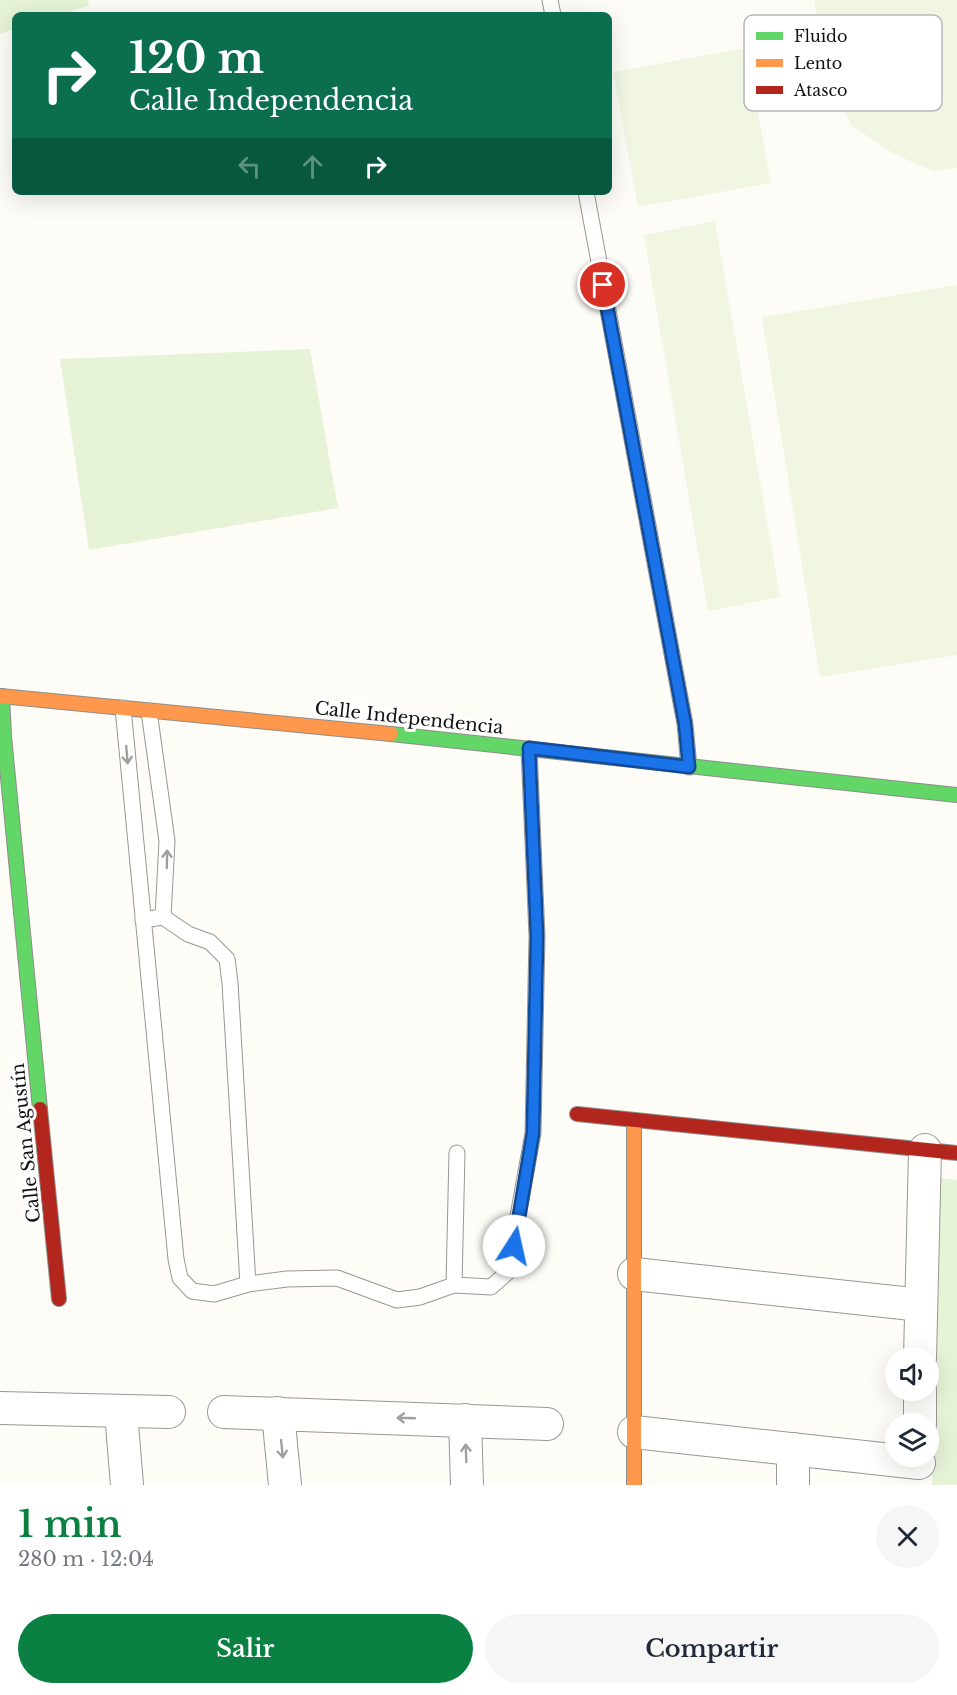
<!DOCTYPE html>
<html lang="es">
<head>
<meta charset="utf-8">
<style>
  body { margin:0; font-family:"Libre Baskerville",serif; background:#f6f6f7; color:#1f2937; height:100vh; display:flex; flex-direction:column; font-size:22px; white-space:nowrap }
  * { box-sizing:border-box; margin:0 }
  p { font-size:20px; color:#747a83 }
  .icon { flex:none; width:33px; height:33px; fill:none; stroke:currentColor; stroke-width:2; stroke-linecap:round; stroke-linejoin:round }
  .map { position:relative; height:1485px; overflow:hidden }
  .panel { display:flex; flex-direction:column; background:#fff; flex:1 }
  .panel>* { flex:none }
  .top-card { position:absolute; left:12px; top:12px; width:600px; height:183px; border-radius:9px; box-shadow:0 6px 24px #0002; background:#0b6e4f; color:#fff; overflow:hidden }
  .tools { position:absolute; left:885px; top:1347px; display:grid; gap:12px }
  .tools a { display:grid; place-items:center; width:54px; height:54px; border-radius:50%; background:#fff; box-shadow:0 6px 24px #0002; font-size:30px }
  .pin { position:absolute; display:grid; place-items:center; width:51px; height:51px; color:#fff; margin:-26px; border:3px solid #fff; border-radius:50%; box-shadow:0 2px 6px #0007 }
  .me { position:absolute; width:66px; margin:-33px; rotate:10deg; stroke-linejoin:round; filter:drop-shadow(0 0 4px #0008) }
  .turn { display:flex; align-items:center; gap:21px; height:126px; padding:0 18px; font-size:27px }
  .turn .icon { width:78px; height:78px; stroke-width:2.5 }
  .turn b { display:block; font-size:42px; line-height:51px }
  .lanes { display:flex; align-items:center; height:57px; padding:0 18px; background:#0003; justify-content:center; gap:30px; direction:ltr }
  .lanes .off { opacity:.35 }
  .round { display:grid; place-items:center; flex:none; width:63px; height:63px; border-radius:32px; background:#f6f6f7 }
  .head { display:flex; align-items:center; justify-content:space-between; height:102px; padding:0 18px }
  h1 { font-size:36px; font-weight:600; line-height:45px; color:#0b8043 }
  .button { display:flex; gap:12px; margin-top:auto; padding:12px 18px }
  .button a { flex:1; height:69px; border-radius:36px; background:#0b8043; color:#fff; font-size:24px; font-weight:600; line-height:69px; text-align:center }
  .button a+a { background:#f6f6f7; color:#1f2937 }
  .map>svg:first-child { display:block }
  .green { fill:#e7f3d7 }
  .pitch { fill:#f0f6e1 }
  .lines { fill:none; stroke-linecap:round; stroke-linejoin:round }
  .lane-casing { stroke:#979795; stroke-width:17 }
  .street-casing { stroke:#979795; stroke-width:34 }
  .fast-casing { stroke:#8e8d8b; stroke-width:16 }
  .slow-casing { stroke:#8e8d8b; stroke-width:16 }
  .jam-casing { stroke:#8e8d8b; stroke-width:16 }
  .lane { stroke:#fffffe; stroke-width:15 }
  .street { stroke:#fffffe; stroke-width:32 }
  .fast { stroke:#63d668; stroke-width:14 }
  .slow { stroke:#ff974d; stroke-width:14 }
  .jam { stroke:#b3261e; stroke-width:14 }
  .oneway { stroke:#a0a09f }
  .route-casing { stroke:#114b97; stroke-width:15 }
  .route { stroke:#1a73e8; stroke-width:10 }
  .labels { text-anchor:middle; stroke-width:6; stroke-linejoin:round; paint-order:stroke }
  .street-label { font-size:18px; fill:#111; stroke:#fff }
  .key { fill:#fff; stroke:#b8b8b8; stroke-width:1.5 }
  .key-label { font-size:16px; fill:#111 }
</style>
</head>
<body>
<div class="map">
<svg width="957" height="1485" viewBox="0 0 957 1485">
  <rect width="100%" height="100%" fill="#fdfcf7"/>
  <g class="green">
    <path d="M0,0H88L89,6L59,15H15V29L0,34Z"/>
    <path d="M310,349L338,508L89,550L60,359Z"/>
    <path d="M940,1178L957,1180V1485H932Z"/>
  </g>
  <g class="pitch">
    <path d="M814,0H957V168L933,171L894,154L851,125L827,72Z"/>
    <path d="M746,48L771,183L638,207L613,72Z"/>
    <path d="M715,221L780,597L708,611L644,235Z"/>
    <path d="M957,285V655L820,677L762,317Z"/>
  </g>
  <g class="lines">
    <g class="lane-casing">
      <g id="lane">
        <path d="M550,0L553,15"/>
        <path d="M586,192L685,724L689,767"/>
        <path d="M123,708L176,1259L180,1278L192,1291L214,1294L248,1284L287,1279L337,1278L397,1300L420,1297L454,1285L457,1153"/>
        <path d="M149,711L167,841L163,917"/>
        <path d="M143,920L163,917L188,934L210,942L227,959L230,983L248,1284"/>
        <path d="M454,1285L491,1287L508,1272L533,1133L537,936L529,749"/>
      </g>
    </g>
    <g class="street-casing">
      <g id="street">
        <path d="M634,1274L921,1305"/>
        <path d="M920,1358L925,1150"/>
        <path d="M0,1408L169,1412"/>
        <path d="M121,1412L127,1485"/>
        <path d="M224,1412L547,1424"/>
        <path d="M278,1413L285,1485"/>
        <path d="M465,1420L467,1485"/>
        <path d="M920,1424V1390"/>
        <path d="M634,1432L919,1463"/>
        <path d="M793,1485V1449"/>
      </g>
    </g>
    <g class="fast-casing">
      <g id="fast">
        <path d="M2,696L4,736L40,1109"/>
        <path d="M391,734L957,795"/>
      </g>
    </g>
    <g class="slow-casing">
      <g id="slow">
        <path d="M0,696L391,734"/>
        <path d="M634,1120V1485"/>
      </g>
    </g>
    <g class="jam-casing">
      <g id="jam">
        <path d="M40,1109L59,1299"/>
        <path d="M577,1114L957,1153"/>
      </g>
    </g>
    <use href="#lane" class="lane"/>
    <use href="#street" class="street"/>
    <use href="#fast" class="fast"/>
    <use href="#slow" class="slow"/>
    <use href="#jam" class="jam"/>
  </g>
  <defs><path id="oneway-shaft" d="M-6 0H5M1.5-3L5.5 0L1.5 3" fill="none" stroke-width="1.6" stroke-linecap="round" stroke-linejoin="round" transform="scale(1.5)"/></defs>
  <g class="oneway">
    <use href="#oneway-shaft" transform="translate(127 755) rotate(85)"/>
    <use href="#oneway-shaft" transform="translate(167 859) rotate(-89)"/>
    <use href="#oneway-shaft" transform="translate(406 1418) rotate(-178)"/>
    <use href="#oneway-shaft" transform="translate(282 1449) rotate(84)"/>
    <use href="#oneway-shaft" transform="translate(466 1453) rotate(-92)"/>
  </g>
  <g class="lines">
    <g class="route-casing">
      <path id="route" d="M514,1246L533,1133L537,936L529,748L689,767L685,724L603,285"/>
    </g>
    <use href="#route" class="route"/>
  </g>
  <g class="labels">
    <g class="street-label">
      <text transform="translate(409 718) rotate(6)" y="6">Calle Independencia</text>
      <text transform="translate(26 1143) rotate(-96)" y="6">Calle San Agustín</text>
    </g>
  </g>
  <rect x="744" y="15" width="198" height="96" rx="9" class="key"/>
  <rect x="756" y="32" width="27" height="8" fill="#63d668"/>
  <rect x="756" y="59" width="27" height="8" fill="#ff974d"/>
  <rect x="756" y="86" width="27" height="8" fill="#b3261e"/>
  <g class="key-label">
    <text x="794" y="42">Fluido</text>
    <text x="794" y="69">Lento</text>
    <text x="794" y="96">Atasco</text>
  </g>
</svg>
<div class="tools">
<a><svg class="icon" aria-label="sound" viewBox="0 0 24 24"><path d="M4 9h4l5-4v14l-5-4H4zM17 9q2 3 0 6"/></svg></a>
<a><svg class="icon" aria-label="layers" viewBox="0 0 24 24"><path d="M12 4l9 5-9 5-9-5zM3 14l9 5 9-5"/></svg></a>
</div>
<div class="pin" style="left:603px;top:285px;background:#d93025"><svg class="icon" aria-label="arrive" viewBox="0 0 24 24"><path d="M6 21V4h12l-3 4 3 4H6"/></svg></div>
<svg class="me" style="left:514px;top:1246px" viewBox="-20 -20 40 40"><circle r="19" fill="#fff"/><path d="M0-13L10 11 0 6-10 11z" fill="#1a73e8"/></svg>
<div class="top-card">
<div class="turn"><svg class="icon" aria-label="right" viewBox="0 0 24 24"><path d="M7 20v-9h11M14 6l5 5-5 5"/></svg><div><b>120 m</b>Calle Independencia</div></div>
<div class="lanes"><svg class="icon off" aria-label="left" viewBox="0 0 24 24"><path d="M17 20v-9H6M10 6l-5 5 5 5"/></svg><svg class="icon off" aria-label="ahead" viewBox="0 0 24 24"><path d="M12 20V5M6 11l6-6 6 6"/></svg><svg class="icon" aria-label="right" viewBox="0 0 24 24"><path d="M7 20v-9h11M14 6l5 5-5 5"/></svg></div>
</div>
</div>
<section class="panel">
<div class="head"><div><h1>1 min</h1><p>280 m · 12:04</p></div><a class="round"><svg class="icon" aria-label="close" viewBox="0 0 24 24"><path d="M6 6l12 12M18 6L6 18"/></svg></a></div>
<div class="button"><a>Salir</a><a>Compartir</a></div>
</section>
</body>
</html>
